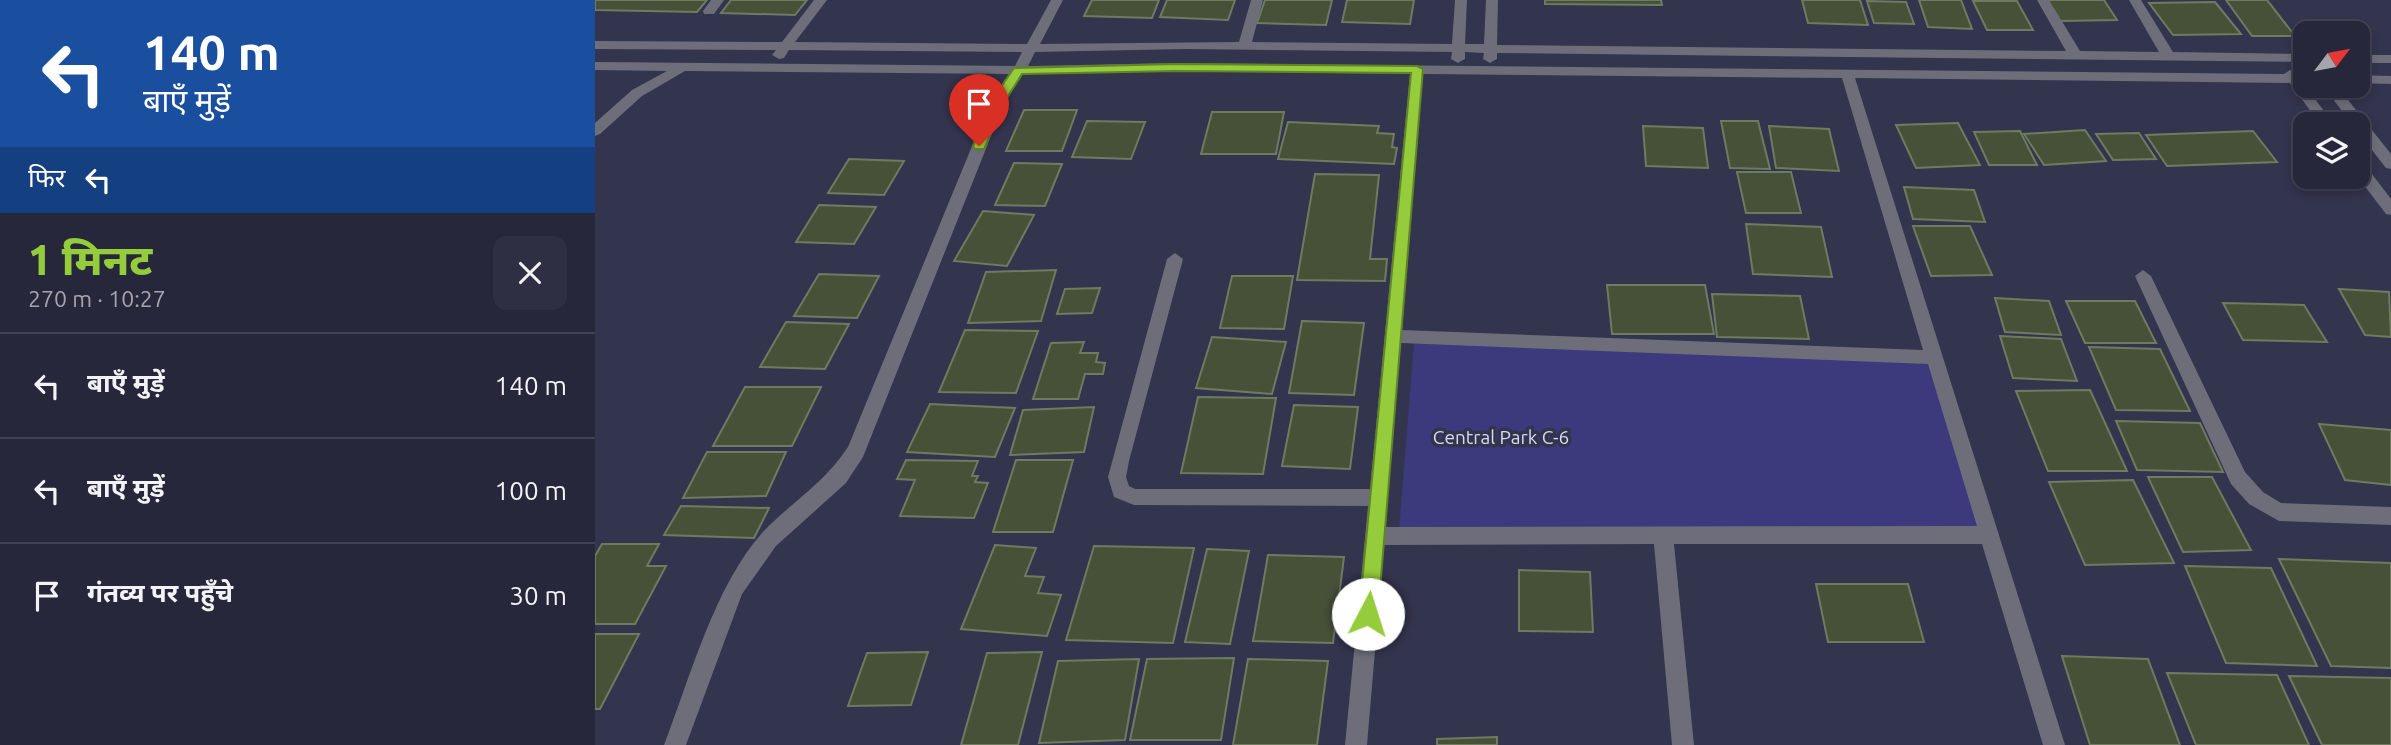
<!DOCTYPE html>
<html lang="hi">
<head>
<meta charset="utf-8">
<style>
  body { margin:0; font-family:Ubuntu,"Noto Sans Devanagari",sans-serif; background:#2e2f42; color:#f1f3f6; height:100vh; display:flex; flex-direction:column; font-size:26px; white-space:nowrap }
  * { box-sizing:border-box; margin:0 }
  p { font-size:23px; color:#a4a5af }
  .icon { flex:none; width:38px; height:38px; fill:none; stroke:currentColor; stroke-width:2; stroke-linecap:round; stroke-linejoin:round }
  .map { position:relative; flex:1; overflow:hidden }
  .sheet { display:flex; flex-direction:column; background:#26273a; width:595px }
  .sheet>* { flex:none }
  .hud { background:#1a4fa0; color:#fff; overflow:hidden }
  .needle { width:46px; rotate:58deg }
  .tools { position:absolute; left:1698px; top:21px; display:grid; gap:14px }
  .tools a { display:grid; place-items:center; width:77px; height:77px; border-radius:14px; background:#26273a; box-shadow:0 4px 10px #0003,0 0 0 2px #424454; font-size:35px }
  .pin { position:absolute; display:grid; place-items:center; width:60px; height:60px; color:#fff; margin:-72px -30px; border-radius:50% 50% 50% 0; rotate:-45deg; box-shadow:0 0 7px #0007 }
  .pin .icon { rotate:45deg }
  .me { position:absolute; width:77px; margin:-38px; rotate:5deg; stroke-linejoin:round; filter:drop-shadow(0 0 5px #0008) }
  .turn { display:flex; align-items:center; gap:24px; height:147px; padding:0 28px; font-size:32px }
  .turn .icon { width:91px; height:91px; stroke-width:2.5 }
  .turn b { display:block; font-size:49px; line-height:60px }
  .then { display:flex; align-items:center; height:66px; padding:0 28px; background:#0003; gap:14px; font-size:26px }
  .round { display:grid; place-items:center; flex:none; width:74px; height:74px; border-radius:14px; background:#2e2f42 }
  .headline { display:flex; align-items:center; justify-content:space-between; height:119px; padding:0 28px }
  h1 { font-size:42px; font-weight:800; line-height:52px; color:#95cc3b }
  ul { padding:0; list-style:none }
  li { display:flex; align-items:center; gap:21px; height:105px; padding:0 28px; border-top:2px solid #424454 }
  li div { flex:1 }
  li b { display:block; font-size:26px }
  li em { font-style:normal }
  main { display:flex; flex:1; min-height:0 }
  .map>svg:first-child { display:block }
  .green { fill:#3c397c }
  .building { fill:#465138; stroke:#6e7b60; stroke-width:2 }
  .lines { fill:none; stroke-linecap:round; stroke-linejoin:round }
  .minor { fill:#6d6e7a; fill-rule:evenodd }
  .route { fill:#95cc3b; stroke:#618526; stroke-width:2 }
  .labels { text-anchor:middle; stroke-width:7; stroke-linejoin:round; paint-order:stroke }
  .park-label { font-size:19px; fill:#d9dbef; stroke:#33344d }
</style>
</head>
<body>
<main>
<section class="sheet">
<div class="hud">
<div class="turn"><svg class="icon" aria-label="left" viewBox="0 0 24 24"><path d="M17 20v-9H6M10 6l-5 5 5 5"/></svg><div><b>140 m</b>बाएँ मुड़ें</div></div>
<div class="then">फिर<svg class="icon" aria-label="left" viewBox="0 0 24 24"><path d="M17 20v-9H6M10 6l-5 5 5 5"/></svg></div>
</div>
<div class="headline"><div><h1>1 मिनट</h1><p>270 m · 10:27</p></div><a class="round"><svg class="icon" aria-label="close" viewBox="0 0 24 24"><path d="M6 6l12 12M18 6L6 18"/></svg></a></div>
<ul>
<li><svg class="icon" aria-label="left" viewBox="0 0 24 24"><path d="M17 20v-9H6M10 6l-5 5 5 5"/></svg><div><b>बाएँ मुड़ें</b></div><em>140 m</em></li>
<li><svg class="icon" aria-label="left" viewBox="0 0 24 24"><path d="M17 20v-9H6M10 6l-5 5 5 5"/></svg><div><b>बाएँ मुड़ें</b></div><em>100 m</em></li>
<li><svg class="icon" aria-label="arrive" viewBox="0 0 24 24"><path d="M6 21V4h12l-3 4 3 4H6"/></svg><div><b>गंतव्य पर पहुँचे</b></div><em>30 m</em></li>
</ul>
</section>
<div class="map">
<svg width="1796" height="745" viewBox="0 0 1796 745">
  <rect width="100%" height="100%" fill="#33344d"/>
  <path class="green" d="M819,342L1339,357L1394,535L804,530Z"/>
  <g class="building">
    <path d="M0,0H112L102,12L0,10Z"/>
    <path d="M136,0H212L200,15L126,13Z"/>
    <path d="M497,0H564L557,18L489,16Z"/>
    <path d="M572,0H640L633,20L565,17Z"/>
    <path d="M670,0H737L731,25L662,23Z"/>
    <path d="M752,0H819L815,24L747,22Z"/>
    <path d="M950,0H1066L1067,5L950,4Z"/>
    <path d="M1207,0H1265L1273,25L1213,23Z"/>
    <path d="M1324,0H1366L1377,29L1333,27Z"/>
    <path d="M1452,0H1509L1522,20L1465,21Z"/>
    <path d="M1631,0H1672L1700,36H1657Z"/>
    <path d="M1272,1L1311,2L1319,24L1279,23Z"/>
    <path d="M1378,1H1422L1438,30H1392Z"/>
    <path d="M1620,2L1646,34L1578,35L1554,3Z"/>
    <path d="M429,110H482L467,151H411Z"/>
    <path d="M617,112H689L681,154H606Z"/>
    <path d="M492,121L550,122L536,159L477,157Z"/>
    <path d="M1126,121H1163L1175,169L1135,168Z"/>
    <path d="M693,122L784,126L782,133L799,134L797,147L802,148L799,164L683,159Z"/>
    <path d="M1363,123L1385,165L1321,168L1301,125Z"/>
    <path d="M1048,126L1108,128L1113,168L1051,166Z"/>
    <path d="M1174,126L1234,129L1244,171L1181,168Z"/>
    <path d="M1490,130L1511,161L1449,165L1429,134Z"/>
    <path d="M1425,131L1442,165H1394L1379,132Z"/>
    <path d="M1658,131L1682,162L1572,166L1551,135Z"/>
    <path d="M1544,133L1561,159L1518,160L1501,134Z"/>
    <path d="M254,159L309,161L289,195L233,193Z"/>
    <path d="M419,163L467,164L450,206L400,205Z"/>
    <path d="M1142,172H1196L1206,213H1151Z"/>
    <path d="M720,174L784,175L775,259H792L790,281L702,280Z"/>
    <path d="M1309,187L1379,190L1390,222L1318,219Z"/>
    <path d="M224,205L281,207L259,244L201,242Z"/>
    <path d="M388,211L439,215L412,266L359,261Z"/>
    <path d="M1151,224L1226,227L1237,277L1158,274Z"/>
    <path d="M1318,226H1375L1397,275L1336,276Z"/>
    <path d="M461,270L446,321L373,323L391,272Z"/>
    <path d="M224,274L284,276L262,318L199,316Z"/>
    <path d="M637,276H698L689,329L625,328Z"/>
    <path d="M1012,285H1110L1119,334H1017Z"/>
    <path d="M505,288L497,313L462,314L470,289Z"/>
    <path d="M1744,289L1794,292L1796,337L1770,335Z"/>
    <path d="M1117,294L1205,296L1214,339L1122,337Z"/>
    <path d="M1400,298L1454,301L1466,335L1410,332Z"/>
    <path d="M1471,301H1540L1561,343H1490Z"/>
    <path d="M1628,303L1709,305L1732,342L1648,340Z"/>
    <path d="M707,321L769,323L759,395L694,393Z"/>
    <path d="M191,322L254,324L230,369L165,367Z"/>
    <path d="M370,330L443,331L421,393L344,392Z"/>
    <path d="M1405,336L1466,339L1482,381L1418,378Z"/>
    <path d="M617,337L691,342L677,394L601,388Z"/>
    <path d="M489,342L485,353H503L501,362L510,363L508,374H490L483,399H438L456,343Z"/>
    <path d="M1494,347L1565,349L1595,411L1521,410Z"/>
    <path d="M150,387H226L197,446H118Z"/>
    <path d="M1495,390L1532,471H1453L1421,391Z"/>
    <path d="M603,397L681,398L668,474L586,473Z"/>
    <path d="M335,404L420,408L400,457L312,452Z"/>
    <path d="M699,405L763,407L755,469L687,466Z"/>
    <path d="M499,407L489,452L415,455L428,410Z"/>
    <path d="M1521,421L1605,423L1628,472L1542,470Z"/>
    <path d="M1724,424L1796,430V485L1750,480Z"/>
    <path d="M112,452H191L171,496L88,498Z"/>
    <path d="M311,460L383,461L377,476H383L380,482L393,483L379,518L305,516L320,480L302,479Z"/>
    <path d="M421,460H478L458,532H398Z"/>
    <path d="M1553,477H1617L1656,550L1588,552Z"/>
    <path d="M1538,480L1579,563L1490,565L1454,482Z"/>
    <path d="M86,506L174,508L159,538L69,535Z"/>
    <path d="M7,544H64L52,566H71L40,624H0V556Z"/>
    <path d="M400,545L441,548L430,576L449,577L443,593L466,595L452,636L366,629Z"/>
    <path d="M499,546L599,548L578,643L471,640Z"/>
    <path d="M612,549L654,551L635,644L590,642Z"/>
    <path d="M673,555L749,557L738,643L658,641Z"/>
    <path d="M1684,559L1796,563V668L1736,666Z"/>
    <path d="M1590,566L1676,568L1722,666L1631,663Z"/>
    <path d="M924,570L995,572L998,632L924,631Z"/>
    <path d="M1221,584H1313L1329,642H1233Z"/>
    <path d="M0,634H44L5,709H0Z"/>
    <path d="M333,652L316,705L253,706L272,653Z"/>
    <path d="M447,652L423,745H366L392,653Z"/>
    <path d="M1467,656L1553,659L1585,745H1495Z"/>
    <path d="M639,658L626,740H535L552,659Z"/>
    <path d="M544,659L530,740L444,743L463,661Z"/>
    <path d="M653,659L733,661L722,745H638Z"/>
    <path d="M1572,673L1682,675L1714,745H1601Z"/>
    <path d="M1694,676L1796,678V745H1727Z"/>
    <path d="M902,737V745H842V739Z"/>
  </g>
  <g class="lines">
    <g class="minor">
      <path d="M116,0H129L119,14H109L108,11Z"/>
      <path d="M219,0H232L200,42L432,44L456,0H468L445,44L644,42L656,0H668L657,42L857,44L860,0H872L870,44H889L891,0H903L902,45L1471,51L1442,0H1454L1485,51L1564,52L1534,0H1546L1578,52L1710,54V62L902,53V59L895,63L888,59L889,53L870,52V59L863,63L856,59L857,52L591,49L440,52L433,66L581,63L1689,74L1695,70L1703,75H1710V86L1739,124H1725L1695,83L1260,78L1470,745H1448L1387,544H1079L1099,745H1077L1059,544L789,545L772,745H750L773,506L539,505L519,497L513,477L572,259L580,253L588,259L534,461L531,477L534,486L540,489H775L815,74L581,71L428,74L410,101L268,457L251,483L181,546L147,594L91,745H69C95,678 119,587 167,533C196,502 228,485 253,447L396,100L414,74L90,71L47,96L5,134L0,136V123L37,90L72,71L0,70V62L420,66L427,52L194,50L189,58L184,59L177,55L181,50L0,49V41L187,42ZM828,74L1247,78L1328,350L807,330ZM806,343L1333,364L1382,526L790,527Z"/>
      <rect x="1762" y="55" width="34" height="8"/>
      <path d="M1762,75L1796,76V84L1762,83Z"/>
      <path d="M1728,86H1742L1796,154V169L1791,168L1762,131V124H1757Z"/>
      <path d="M1762,160L1767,161L1796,199V215L1791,214L1762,176Z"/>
      <path d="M1548,270L1556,276L1650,472L1668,492L1686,503L1796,507V525L1684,521L1654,504L1636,484L1540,276Z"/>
    </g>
  </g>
  <path class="route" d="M581,64L822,66L828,69L783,614L780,621L773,623L767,621L764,614L816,73L581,71L427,74L410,101L389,149H380L378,146L397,100L419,68Z"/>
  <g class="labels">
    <g class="park-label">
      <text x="906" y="444">Central Park C-6</text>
    </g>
  </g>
</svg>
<div class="tools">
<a><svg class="needle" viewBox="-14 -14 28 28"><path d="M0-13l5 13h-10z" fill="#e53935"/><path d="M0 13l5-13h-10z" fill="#a4a5af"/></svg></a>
<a><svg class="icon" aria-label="layers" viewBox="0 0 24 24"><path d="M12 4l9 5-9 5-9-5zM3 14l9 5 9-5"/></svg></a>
</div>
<div class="pin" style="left:384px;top:146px;background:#d93025"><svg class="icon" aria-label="arrive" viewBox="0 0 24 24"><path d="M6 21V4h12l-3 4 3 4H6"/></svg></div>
<svg class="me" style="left:773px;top:614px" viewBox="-20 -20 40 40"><circle r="19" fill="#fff"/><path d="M0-13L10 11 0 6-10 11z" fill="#95cc3b"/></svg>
</div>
</main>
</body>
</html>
